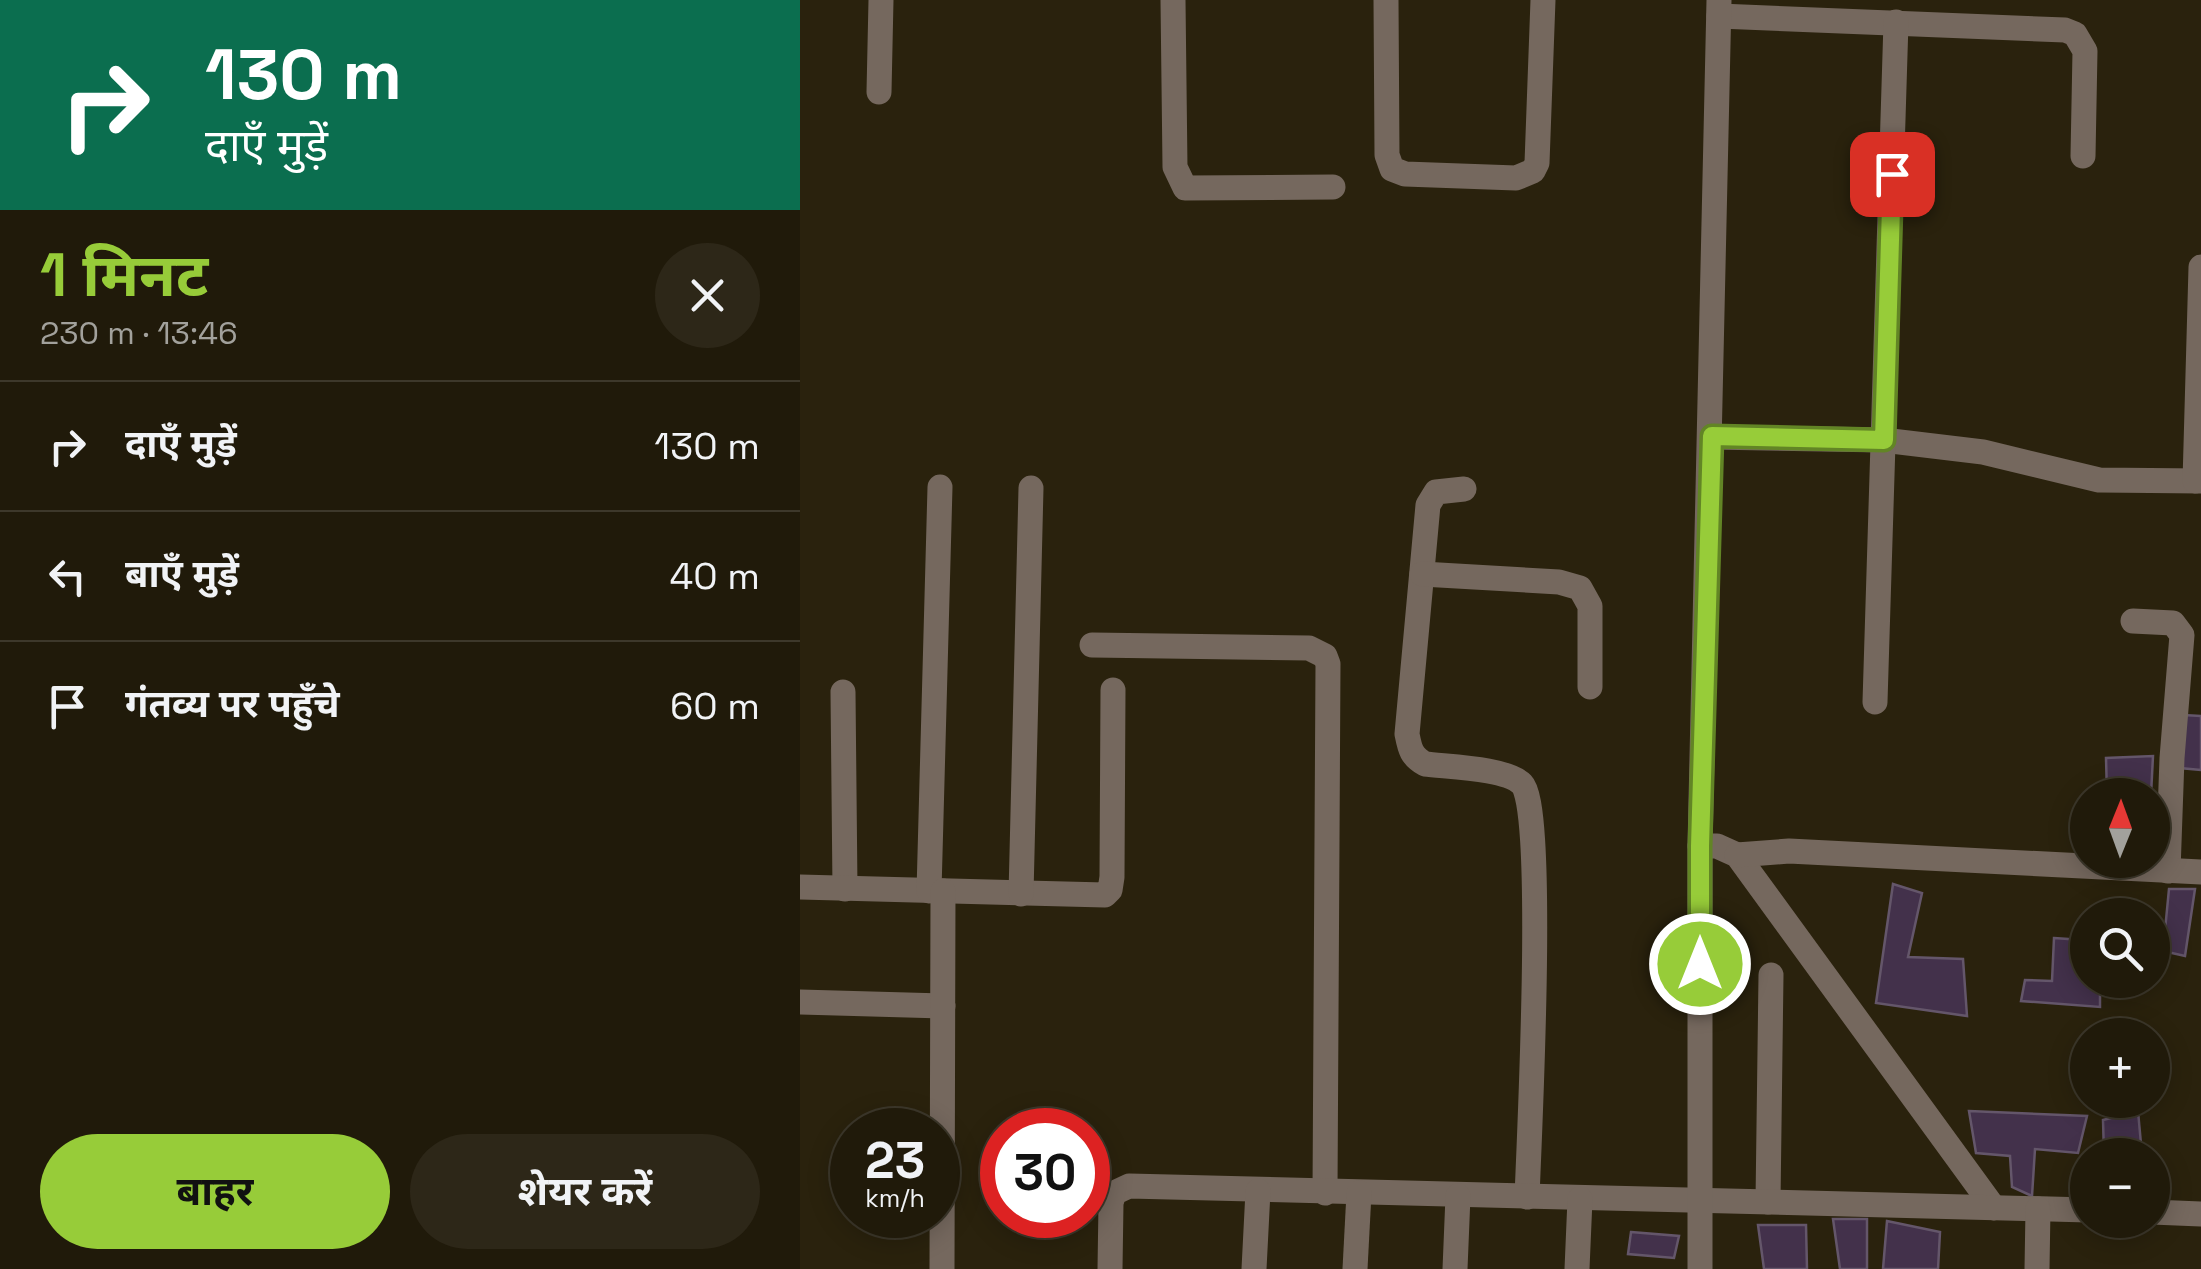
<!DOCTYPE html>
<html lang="hi">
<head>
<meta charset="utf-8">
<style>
  body { margin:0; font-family:"Space Grotesk","Noto Sans Devanagari",sans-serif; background:#2d2718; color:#f1f3f6; height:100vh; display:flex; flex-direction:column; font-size:38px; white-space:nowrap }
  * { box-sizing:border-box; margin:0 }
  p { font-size:32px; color:#a2a19c }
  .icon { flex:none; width:55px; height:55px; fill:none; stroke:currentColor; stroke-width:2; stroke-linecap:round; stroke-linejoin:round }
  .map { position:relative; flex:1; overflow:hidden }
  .side { display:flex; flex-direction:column; background:#201a0a; width:800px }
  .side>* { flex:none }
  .top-card { background:#0b6e4f; color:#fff; overflow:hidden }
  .needle { width:65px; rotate:1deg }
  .controls { position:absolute; left:1270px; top:778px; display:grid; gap:20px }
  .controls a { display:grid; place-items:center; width:100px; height:100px; border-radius:50%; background:#201a0a; box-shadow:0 5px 25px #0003,0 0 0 2px #3d382b; font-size:50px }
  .speed { position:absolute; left:30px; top:1108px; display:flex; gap:20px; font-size:50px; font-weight:700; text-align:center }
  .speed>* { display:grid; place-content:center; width:130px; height:130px; border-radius:50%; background:#201a0a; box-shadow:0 5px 25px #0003,0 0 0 2px #3d382b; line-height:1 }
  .speed small { font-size:25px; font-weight:400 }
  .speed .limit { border:15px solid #d22; background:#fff; color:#111 }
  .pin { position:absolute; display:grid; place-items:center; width:85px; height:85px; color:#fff; margin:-42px; border-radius:20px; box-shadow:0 5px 15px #0006 }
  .me { position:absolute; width:110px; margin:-55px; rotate:0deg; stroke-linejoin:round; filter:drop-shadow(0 0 8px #0008) }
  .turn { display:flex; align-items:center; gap:35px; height:210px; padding:0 40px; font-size:45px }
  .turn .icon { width:130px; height:130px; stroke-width:2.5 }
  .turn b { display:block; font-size:70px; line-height:85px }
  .round { display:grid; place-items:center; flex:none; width:105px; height:105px; border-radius:52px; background:#2d2718 }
  .summary { display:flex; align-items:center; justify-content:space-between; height:170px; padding:0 40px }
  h1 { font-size:60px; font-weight:700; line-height:75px; color:#97cc39 }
  .primary-button { display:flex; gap:20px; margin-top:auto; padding:20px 40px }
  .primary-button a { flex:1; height:115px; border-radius:60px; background:#97cc39; color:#111; font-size:40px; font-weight:700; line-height:115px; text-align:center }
  .primary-button a+a { background:#2d2718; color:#f1f3f6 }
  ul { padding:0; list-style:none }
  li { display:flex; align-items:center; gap:30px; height:130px; padding:0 40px; border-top:2px solid #3d382b }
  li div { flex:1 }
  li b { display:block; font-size:38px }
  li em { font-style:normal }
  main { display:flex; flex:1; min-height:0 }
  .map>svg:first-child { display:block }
  .building { fill:#43314b; stroke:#64566a; stroke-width:2.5 }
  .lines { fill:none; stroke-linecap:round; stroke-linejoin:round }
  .minor { stroke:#75685e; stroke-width:25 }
  .route-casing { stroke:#628525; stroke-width:25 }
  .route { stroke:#97cc39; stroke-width:18 }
</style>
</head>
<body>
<main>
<section class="side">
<div class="top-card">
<div class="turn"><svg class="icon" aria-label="right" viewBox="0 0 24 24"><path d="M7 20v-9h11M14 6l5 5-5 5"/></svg><div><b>130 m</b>दाएँ मुड़ें</div></div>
</div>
<div class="summary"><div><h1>1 मिनट</h1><p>230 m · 13:46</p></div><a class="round"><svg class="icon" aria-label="close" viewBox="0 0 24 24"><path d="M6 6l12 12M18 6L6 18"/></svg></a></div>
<ul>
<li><svg class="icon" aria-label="right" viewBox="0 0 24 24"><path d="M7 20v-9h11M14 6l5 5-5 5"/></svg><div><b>दाएँ मुड़ें</b></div><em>130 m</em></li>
<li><svg class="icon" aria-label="left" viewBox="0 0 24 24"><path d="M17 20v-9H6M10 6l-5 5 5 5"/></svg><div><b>बाएँ मुड़ें</b></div><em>40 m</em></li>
<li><svg class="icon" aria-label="arrive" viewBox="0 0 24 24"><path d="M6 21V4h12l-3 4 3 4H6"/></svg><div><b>गंतव्य पर पहुँचे</b></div><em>60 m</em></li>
</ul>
<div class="primary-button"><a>बाहर</a><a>शेयर करें</a></div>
</section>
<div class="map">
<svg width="1401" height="1269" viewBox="0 0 1401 1269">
  <rect width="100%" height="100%" fill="#2a220d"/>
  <g class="building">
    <path d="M1383,715L1401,716V770L1380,768Z"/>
    <path d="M1353,756L1351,795H1307L1306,758Z"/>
    <path d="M1093,884L1122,893L1108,957L1163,959L1167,1016L1076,1003Z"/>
    <path d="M1369,889H1395L1385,956L1363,951Z"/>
    <path d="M1254,938L1282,940L1277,971H1288V980H1300V1007L1221,1001L1225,980L1252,981Z"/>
    <path d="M1169,1111L1287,1116L1278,1153L1235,1149L1232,1196L1212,1187L1210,1156L1176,1153Z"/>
    <path d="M1338,1111L1342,1155H1304L1303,1120Z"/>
    <path d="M1033,1219H1067V1269H1040Z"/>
    <path d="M1087,1221L1140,1232L1138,1269H1083Z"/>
    <path d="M958,1225H1006L1007,1269H964Z"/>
    <path d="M831,1232L879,1236L874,1258L828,1254Z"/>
  </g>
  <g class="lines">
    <g class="minor">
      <path d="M373,0L375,167L385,188L533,187"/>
      <path d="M586,0L587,155L592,169L605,174L716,178L733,171L737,163L743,0"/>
      <path d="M919,16L1265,30L1275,34L1285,51L1283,156"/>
      <path d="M79,92L81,0"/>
      <path d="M911,437L1083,440L1183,452L1299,480L1401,481"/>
      <path d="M1395,481L1401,267"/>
      <path d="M664,489L636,492L628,505L607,734C610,749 611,756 625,764C648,767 706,768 722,784C746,808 729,1142 727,1197"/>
      <path d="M622,574L759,582L780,588L790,606V687"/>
      <path d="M1333,621L1373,623L1382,635L1372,758L1368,871"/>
      <path d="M292,645L509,648L525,656L528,664L525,1193"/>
      <path d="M43,692L45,889"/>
      <path d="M1075,702L1096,22"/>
      <path d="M900,846H917L937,855L1194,1208"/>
      <path d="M937,855L989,851L1401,872"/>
      <path d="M0,887L305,895L310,890L312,877L313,690"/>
      <path d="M129,891L140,487"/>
      <path d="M221,894L231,488"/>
      <path d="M0,1002L143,1006"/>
      <path d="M968,1202L971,975"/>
      <path d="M1352,1212L1401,1214"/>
      <path d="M142,1269L143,891"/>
      <path d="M310,1269L311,1203L314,1193L329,1186L1288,1210"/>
      <path d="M454,1269L458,1191"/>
      <path d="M555,1269L559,1193"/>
      <path d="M655,1269L658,1196"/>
      <path d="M777,1269L780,1199"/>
      <path d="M900,1269V846L919,0"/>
      <path d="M1237,1269L1238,1209"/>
    </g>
  </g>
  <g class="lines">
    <g class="route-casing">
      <path id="route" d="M900,964V846L912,436L1084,440L1092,174"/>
    </g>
    <use href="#route" class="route"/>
  </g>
</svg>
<div class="controls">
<a><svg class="needle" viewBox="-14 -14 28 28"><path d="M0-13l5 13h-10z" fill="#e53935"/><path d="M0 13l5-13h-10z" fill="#a2a19c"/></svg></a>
<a><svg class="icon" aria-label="search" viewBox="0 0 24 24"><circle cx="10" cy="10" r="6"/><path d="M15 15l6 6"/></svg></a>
<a>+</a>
<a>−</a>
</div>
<div class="speed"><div>23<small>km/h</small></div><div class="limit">30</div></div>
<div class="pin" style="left:1092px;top:174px;background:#d93025"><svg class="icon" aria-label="arrive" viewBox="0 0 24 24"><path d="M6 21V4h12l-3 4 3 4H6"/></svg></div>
<svg class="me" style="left:900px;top:964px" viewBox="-20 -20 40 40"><circle r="17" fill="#97cc39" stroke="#fff" stroke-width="3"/><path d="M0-11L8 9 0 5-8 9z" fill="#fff"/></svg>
</div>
</main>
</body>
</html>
